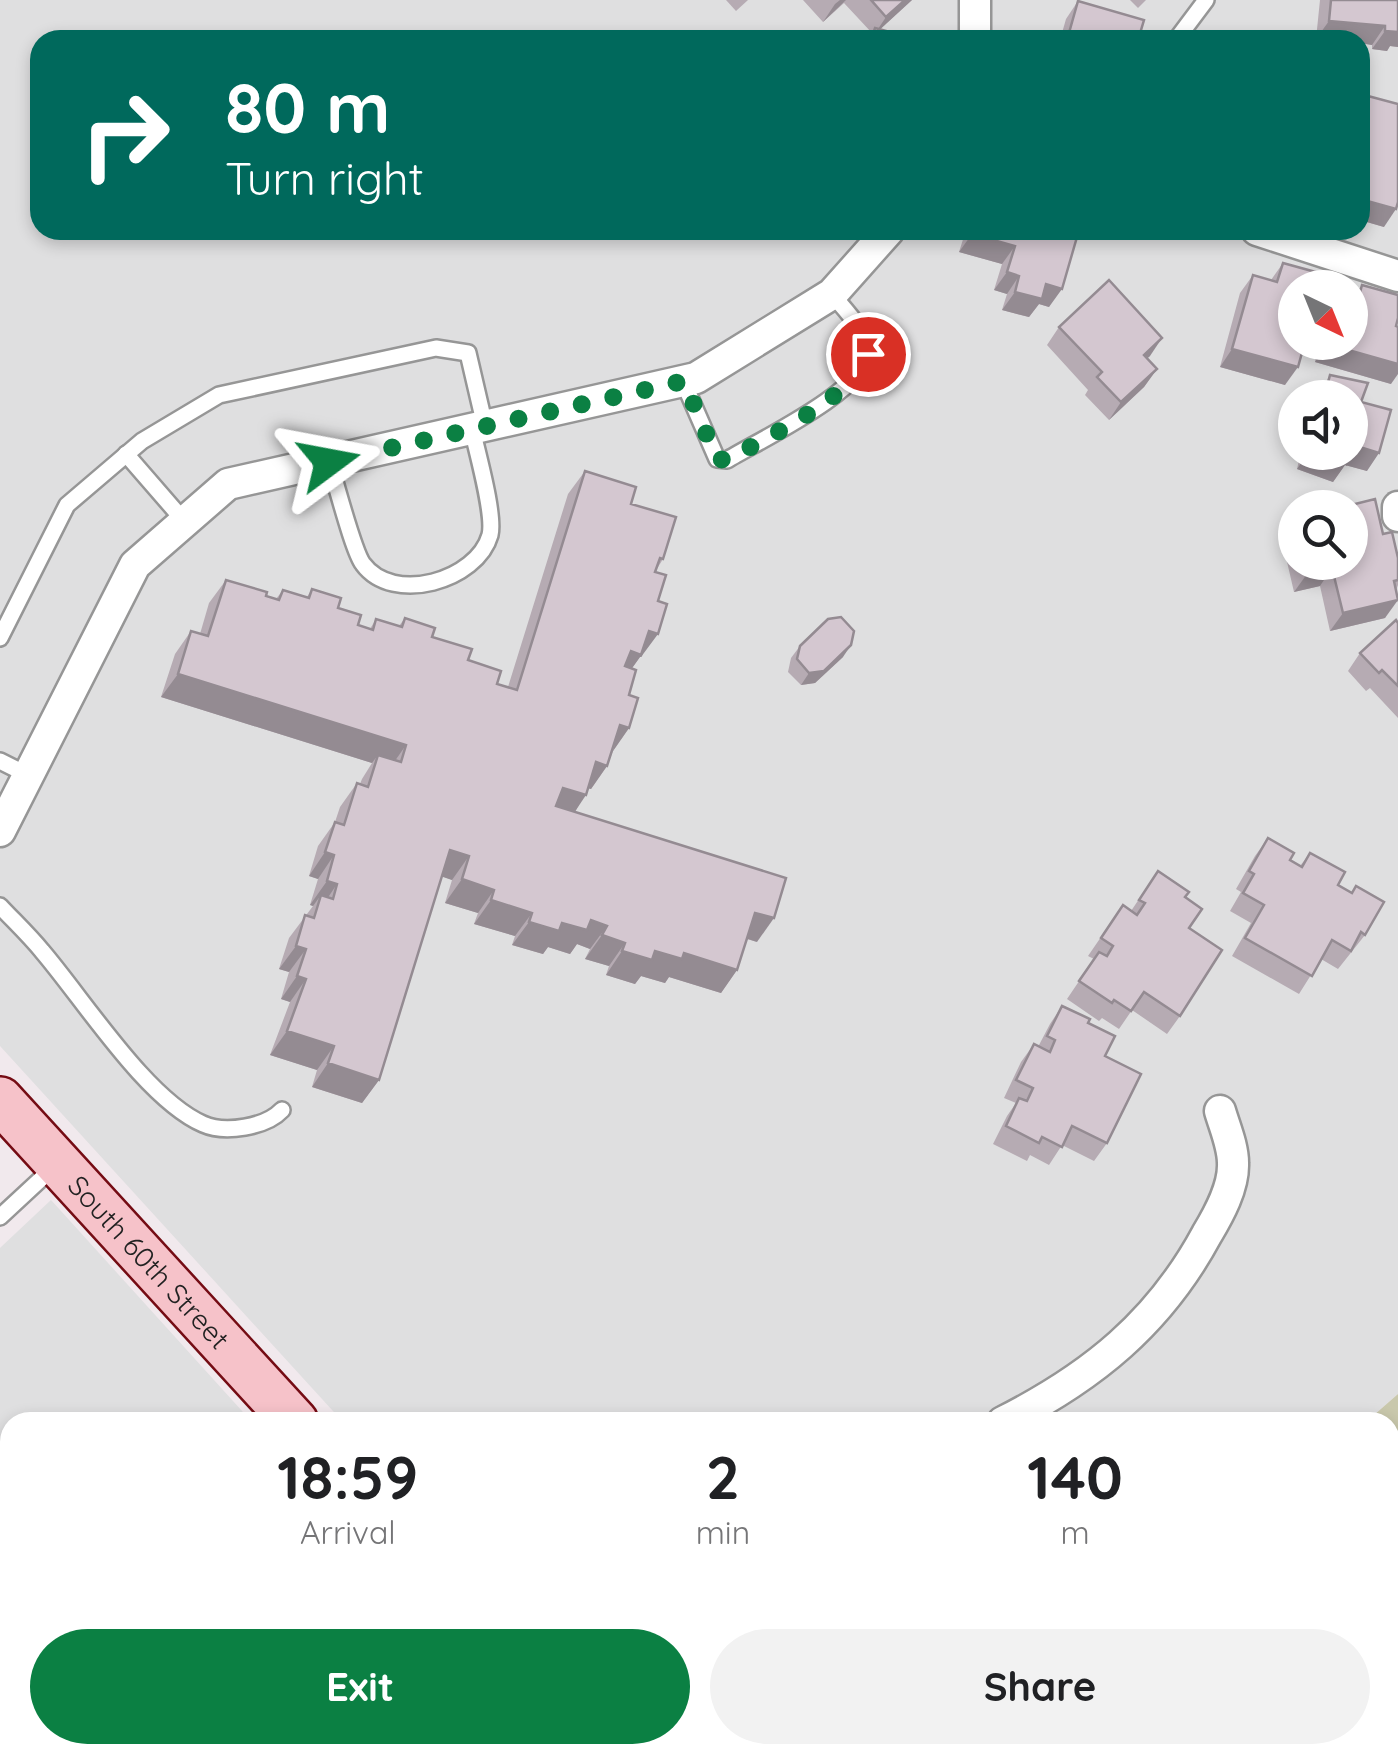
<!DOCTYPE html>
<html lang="en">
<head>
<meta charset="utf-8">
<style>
  body { margin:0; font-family:Quicksand,sans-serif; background:#f2f2f2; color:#202124; height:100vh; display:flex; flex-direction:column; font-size:38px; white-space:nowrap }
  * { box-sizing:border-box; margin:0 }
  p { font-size:32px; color:#757577 }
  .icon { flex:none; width:55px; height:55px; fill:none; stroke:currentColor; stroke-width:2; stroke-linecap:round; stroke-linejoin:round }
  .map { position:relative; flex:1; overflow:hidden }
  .sheet { position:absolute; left:0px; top:1412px; width:1400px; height:352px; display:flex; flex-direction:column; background:#fff; border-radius:30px 30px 0 0; box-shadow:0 5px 15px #0003 }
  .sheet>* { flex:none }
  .hud { position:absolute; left:30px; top:30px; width:1340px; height:210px; border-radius:30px; box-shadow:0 5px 15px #0003; background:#00695c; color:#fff; overflow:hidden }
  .needle { width:65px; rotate:137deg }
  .controls { position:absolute; left:1278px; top:270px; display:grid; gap:20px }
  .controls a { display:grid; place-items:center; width:90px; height:90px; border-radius:50%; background:#fff; box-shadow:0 5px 15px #0003; font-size:50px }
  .pin { position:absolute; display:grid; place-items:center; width:85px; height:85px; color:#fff; margin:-42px; border:5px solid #fff; border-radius:50%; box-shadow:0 2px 10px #0007 }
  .me { position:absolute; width:110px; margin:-55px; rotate:77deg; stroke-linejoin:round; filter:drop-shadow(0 0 8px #0008) }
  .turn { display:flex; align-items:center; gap:35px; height:210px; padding:0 30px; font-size:45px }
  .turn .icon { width:130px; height:130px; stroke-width:2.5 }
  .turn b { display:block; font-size:70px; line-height:85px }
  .eta { display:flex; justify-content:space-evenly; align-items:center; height:170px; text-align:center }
  .eta b { font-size:60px; font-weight:800; line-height:70px }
  .cta { display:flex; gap:20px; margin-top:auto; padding:20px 30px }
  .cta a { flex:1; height:115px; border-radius:60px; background:#0b8043; color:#fff; font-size:40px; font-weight:800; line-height:115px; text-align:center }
  .cta a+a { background:#f2f2f2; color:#202124 }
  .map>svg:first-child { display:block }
  .residential { fill:#dfdfe0; fill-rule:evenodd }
  .education { fill:#fde6ea }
  .cemetery { fill:#c9c8ac }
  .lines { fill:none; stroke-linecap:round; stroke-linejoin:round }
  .lane-casing { stroke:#969696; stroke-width:20 }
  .street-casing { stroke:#969696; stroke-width:35 }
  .secondary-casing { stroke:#750c14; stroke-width:50 }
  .lane { stroke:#fff; stroke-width:15 }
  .street { stroke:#fff; stroke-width:30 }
  .secondary { stroke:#f6c2c9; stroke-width:45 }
  .wall { fill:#b6abb3 }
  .shaded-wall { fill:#948b92 }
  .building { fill:#d4c7d0; stroke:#948b92; stroke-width:2.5 }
  .route { stroke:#0b8043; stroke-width:18; stroke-dasharray:0 32.4 }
  .labels { text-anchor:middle; stroke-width:8; stroke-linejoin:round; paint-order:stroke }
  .street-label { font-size:28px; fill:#222; stroke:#fff }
</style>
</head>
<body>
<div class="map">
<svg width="1398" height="1763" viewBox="0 0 1398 1763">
  <rect width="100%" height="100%" fill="#f1e9ed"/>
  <g class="residential">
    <path d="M0,0H1398V1394L1366,1422H343L0,1046ZM40,40H1360V230H40ZM1295,288H1350V342H1295ZM1295,398H1350V452H1295ZM1295,508H1350V562H1295Z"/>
    <path d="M51,1200L252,1422H10V1755H174L165,1763H0V1248Z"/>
    <path d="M646,1755H993L984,1763H653Z"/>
  </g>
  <path class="education" d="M174,1755H554L561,1763H165Z"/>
  <path class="cemetery" d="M1398,1394V1763H984L993,1755H1390V1422H1366Z"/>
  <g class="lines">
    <g class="lane-casing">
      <g id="lane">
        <path d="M1176,40L1206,0"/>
        <path d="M683,381L717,459L727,460C758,441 866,390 868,353C869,333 844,309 832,294"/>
        <path d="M126,454L185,522"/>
        <path d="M329,462C336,482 353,551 363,564C393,605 477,581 490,535C495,515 477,452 472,429"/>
        <path d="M0,638L67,505L142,441L219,395L436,348L468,353L485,426"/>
        <path d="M0,761L30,776"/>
        <path d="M0,906C14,921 29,935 42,951C84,1000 146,1099 203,1124C225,1134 266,1127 282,1110"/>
        <path d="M0,1217L56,1165"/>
        <path d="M1390,1705L1398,1697"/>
        <path d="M294,1763L305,1756L371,1757"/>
        <path d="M1331,1763L1339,1755"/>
      </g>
    </g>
    <g class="street-casing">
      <g id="street">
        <path d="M975,0V40"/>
        <path d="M1257,230L1398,276"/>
        <path d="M1398,507V516"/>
        <path d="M0,831L135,565L228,484L696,378L832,294L889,230"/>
        <path d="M1003,1422C1092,1377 1159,1323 1207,1234C1219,1214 1234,1187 1233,1163C1233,1146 1225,1128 1220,1111"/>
      </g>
    </g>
    <g class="secondary-casing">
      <g id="secondary">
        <path id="s1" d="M0,1100L295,1422"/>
        <path d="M602,1755L610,1763"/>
      </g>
    </g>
    <use href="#lane" class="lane"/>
    <use href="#street" class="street"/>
    <use href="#secondary" class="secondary"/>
  </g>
  <g class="wall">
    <path d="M726,0H748L736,11Z"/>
    <path d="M803,0H912L880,29L912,40H867L872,33L844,3L823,22Z"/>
    <path d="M1130,0H1146L1138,8Z"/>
    <path d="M1320,0H1398V47L1390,46L1387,51L1372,49V45L1360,43V40L1316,39Z"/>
    <path d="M1078,1L1138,40H1060L1066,19Z"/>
    <path d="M1368,96L1384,227L1360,220V107Z"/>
    <path d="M966,230H1079L1049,307L1039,304L1029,317L1002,310L1007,294L994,290L1002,264L959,252Z"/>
    <path d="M1283,263L1295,288L1285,385L1220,367L1240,293L1253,275L1271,280Z"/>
    <path d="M1362,285L1396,326L1391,384L1315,362L1318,342H1350V302Z"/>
    <path d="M1059,327L1150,356L1147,358L1157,369L1144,387L1109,420L1085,395L1088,390L1047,345Z"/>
    <path d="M1330,375L1361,402L1367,471L1345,465L1333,482L1297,469L1301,452H1350V398H1317Z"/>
    <path d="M585,471L631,504L663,559L655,572L641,657H640L632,668L629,695V728L613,751L607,766L591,789L588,788L575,812L757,942L747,939L737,970L721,993L669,977L665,983L641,976L635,984L606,975L609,966L585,959L590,949L577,944L570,954L548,947L543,954L512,945L515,936L474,924L478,913L445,903L452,880L442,876L379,1080L362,1103L312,1087L317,1070L270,1055L290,1002L281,999L289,972L279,969L289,938L313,906L310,905L318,879L309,876L318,846L335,822L340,807L357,783L360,784L362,779L372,763L161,697L175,654L191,631L200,634L209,603L226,580L276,599L283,590L307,597L312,589L338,608L358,625L370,629L376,619L399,626L405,618L468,660L497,684L508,687L568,494Z"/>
    <path d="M1294,518L1295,562H1350L1383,534L1398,558V585L1385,618L1330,631L1320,586L1294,592L1281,536Z"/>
    <path d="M1398,623V718L1370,688L1366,691L1348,671L1360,653Z"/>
    <path d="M800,646L843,657L815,683L801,685L788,672L791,658Z"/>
    <path d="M1268,838L1290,860L1300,866L1310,853L1338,885L1351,893L1356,886L1365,935L1338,969L1321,959L1299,994L1232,956L1251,923L1230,911L1241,892L1236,889L1255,856Z"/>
    <path d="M1158,871L1185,897L1189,928L1180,1016L1167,1034L1132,1010L1119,1029L1102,1018L1099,1021L1067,999L1094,959L1088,956L1123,905L1131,911Z"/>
    <path d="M1062,1006L1088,1023L1105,1056L1107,1143L1094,1161L1062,1145L1049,1165L1030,1155L1027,1161L993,1144L1007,1116L1016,1103L1004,1098L1021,1062L1034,1044L1038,1047L1050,1024Z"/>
    <path d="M10,1504V1621L2,1629L0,1627V1580L9,1567L2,1561Z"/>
    <path d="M779,1755H878L872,1763H773Z"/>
  </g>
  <g class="shaded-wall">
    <path d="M840,0H846L823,22L835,4Z"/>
    <path d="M905,0H912L874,35L886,17Z"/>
    <path d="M1329,21L1385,26L1372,45L1360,43V40L1316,39Z"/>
    <path d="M1385,31H1398V47L1390,46L1387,51L1372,49Z"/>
    <path d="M1360,199L1396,209L1384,227L1360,220Z"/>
    <path d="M972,234L1015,246L1002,264L959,252Z"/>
    <path d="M1007,272L1019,276L1007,294L994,290Z"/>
    <path d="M1046,284L1062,289L1049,307L1039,304L1029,317L1002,310L1015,292Z"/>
    <path d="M1162,338L1150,356L1131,373L1144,355Z"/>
    <path d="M1327,344L1398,364V374L1391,384L1315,362Z"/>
    <path d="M1232,349L1298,367L1285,385L1220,367Z"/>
    <path d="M1157,369L1144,387L1109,420L1121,402Z"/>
    <path d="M1350,444L1379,453L1367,471L1345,465L1333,482L1297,469L1309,452H1350Z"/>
    <path d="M1332,568L1320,586L1294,592L1307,574Z"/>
    <path d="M1398,600L1385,618L1330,631L1343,613Z"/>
    <path d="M649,631L658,634L641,657H640L625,678L615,674L631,651Z"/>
    <path d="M851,645L843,657L815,683L801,685L809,673Z"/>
    <path d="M178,674L406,745L390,768L378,755L372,763L161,697Z"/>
    <path d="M620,725L629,728L613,751Z"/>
    <path d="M596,762L607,766L591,789L580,786Z"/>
    <path d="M563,788L586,795L570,819L546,812Z"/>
    <path d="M450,850L469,856L452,880L434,874Z"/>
    <path d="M325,852L334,855L318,879L309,876Z"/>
    <path d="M462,879L494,890L478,913L445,903Z"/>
    <path d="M327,881L337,884L321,908V895L313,906L310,905Z"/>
    <path d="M491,900L532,913L515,936L474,924Z"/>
    <path d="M755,913L774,918L757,942L739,936Z"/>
    <path d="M591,920L607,926L590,949L577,944L570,954L548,947L543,954L512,945L529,922L562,923Z"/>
    <path d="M602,935L625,943L609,966L585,959Z"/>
    <path d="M296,946L306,949L289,972L279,969Z"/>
    <path d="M622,951L684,953L737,970L721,993L669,977L665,983L641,976L635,984L606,975Z"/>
    <path d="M297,976L306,979L290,1002L281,999Z"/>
    <path d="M287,1031L334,1046L317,1070L270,1055Z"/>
    <path d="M328,1063L379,1080L362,1103L312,1087Z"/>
    <path d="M10,1547V1550L0,1563V1556Z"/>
    <path d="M873,1755H878L872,1763H864Z"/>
  </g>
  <g class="building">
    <path d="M871,0H905L886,17Z"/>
    <path d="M1331,0H1398V32L1385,31V26L1329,21Z"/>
    <path d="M1078,1L1144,20L1138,40H1067Z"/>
    <path d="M875,28L912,38V40H871Z"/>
    <path d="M1368,96L1398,104V202L1396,209L1360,199V123Z"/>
    <path d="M973,230H1079L1062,289L1046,284L1042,299L1015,292L1019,276L1007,272L1015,246L972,234Z"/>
    <path d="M1283,263L1330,276L1327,288H1295V342H1305L1298,367L1232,349L1253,275L1277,282Z"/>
    <path d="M1109,280L1162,338L1144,355L1157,369L1121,402L1097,377L1102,372L1059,327Z"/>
    <path d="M1362,285L1398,295V318L1396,326L1398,327V364L1327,344V342H1350V313L1354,315Z"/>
    <path d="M1330,375L1368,383L1361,402L1391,410L1379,453L1350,444V398H1324Z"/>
    <path d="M1312,452H1348L1346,464Z"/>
    <path d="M585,471L636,487L631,504L676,517L663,559L660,558L655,572L666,575L658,601L667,604L658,634L649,631L641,655L631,651L625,666L636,670L629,695L638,698L629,728L620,725L607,766L596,762L586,795L563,788L556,806L786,878L774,918L755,913L737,970L684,953L682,959L655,951L652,960L622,951L625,943L602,935L607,926L591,920L587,930L562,923L559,931L529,922L532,913L491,900L494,890L462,879L469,856L450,850L379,1080L328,1063L334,1046L287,1031L306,979L297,976L306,949L296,946L305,915L314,918L321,895L333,899L337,884L327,881L334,855L325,852L335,822L344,825L357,783L368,787L378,755L401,762L406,745L178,674L191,631L208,636L226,580L267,592L266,596L279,600L283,590L309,598L312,589L341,598L338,608L361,615L358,625L373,630L376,619L402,627L405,618L435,628L432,637L472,649L468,660L501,671L497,684L517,690Z"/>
    <path d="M1375,499L1383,534L1392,532L1398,558V580L1394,581L1398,600L1343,613L1332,568L1307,574L1304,562H1350V508H1339Z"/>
    <path d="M841,617L854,631L851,645L824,671L809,673L797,659L800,646L828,619Z"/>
    <path d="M1396,620L1398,623V686L1382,670L1379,673L1360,653Z"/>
    <path d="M1268,838L1294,853L1290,860L1302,867L1310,853L1345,872L1338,885L1352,893L1356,886L1384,902L1365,935L1361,932L1351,951L1332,940L1312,976L1245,938L1264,905L1243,893L1254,874L1249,871Z"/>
    <path d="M1158,871L1189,892L1185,897L1202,909L1189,928L1222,950L1180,1016L1144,992L1131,1011L1114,1000L1112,1003L1079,981L1099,952L1107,956L1113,946L1101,938L1123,905L1137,915L1145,903L1139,900Z"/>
    <path d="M1062,1006L1090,1019L1088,1023L1115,1036L1105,1056L1141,1074L1107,1143L1072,1126L1062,1147L1042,1137L1039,1143L1006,1126L1019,1098L1027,1101L1033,1088L1016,1080L1034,1044L1050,1052L1055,1040L1047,1036Z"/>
    <path d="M656,1415L662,1422H646Z"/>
    <path d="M0,1493L10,1504V1547L0,1556Z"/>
    <path d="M10,1572V1607L0,1596V1582Z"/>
    <path d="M787,1755H873L864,1763H849L846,1759L841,1763H793Z"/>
  </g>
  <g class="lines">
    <path class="route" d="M329,462L684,381L717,459L727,460C765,438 856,396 868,354"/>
  </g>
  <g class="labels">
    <g class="street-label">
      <text dy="10" stroke="none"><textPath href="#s1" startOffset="220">South 60th Street</textPath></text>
    </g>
  </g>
</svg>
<div class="controls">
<a><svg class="needle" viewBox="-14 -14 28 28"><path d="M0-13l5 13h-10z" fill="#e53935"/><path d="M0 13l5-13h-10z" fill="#757577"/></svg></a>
<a><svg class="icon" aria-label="sound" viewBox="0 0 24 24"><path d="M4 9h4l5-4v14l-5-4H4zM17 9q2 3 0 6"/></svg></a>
<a><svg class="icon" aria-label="search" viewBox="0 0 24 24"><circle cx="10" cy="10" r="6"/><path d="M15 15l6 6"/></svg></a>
</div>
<div class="pin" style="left:868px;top:354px;background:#d93025"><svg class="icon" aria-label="arrive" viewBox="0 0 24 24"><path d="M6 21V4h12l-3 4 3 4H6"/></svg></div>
<svg class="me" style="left:329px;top:462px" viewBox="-20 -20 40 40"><path d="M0-17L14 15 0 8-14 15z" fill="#0b8043" stroke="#fff" stroke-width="4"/></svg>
<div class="hud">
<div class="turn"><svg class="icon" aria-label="right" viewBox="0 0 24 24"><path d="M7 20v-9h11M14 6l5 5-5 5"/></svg><div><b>80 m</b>Turn right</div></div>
</div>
<section class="sheet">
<div class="eta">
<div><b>18:59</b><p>Arrival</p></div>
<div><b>2</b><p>min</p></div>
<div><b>140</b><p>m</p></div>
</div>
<div class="cta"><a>Exit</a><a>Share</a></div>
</section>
</div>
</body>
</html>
